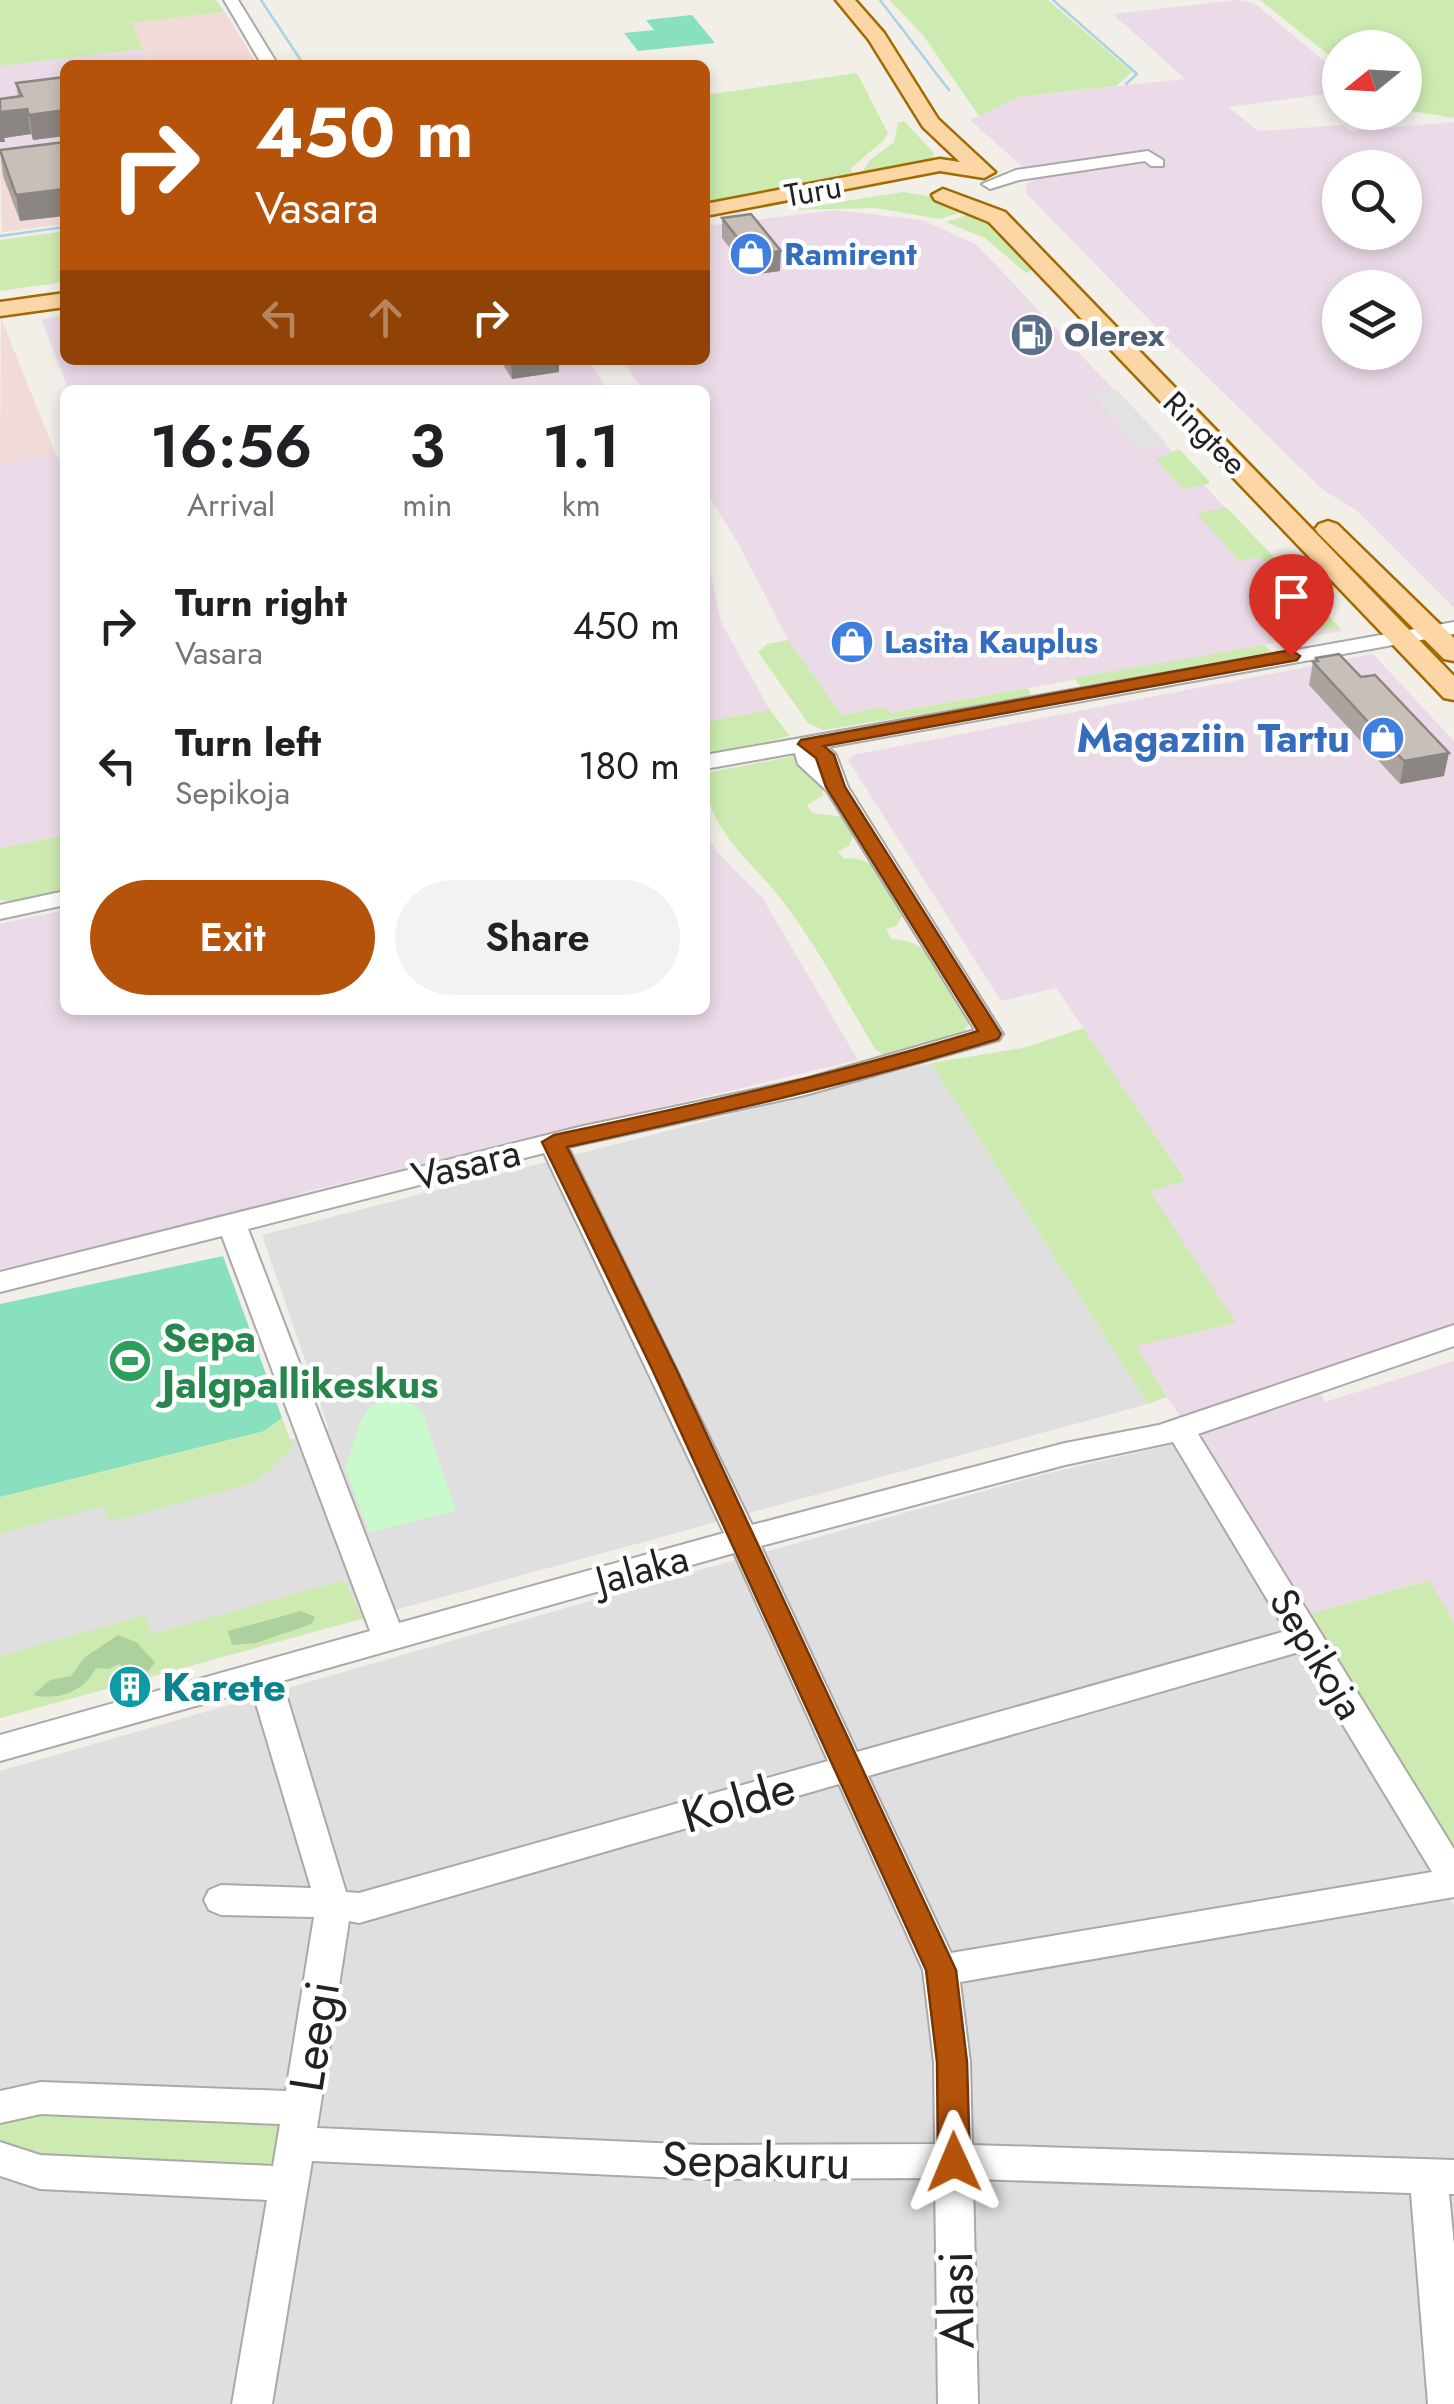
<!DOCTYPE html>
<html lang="en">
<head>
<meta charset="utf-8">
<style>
  body { margin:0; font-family:Jost,sans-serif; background:#f2f2f2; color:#202124; height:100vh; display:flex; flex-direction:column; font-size:38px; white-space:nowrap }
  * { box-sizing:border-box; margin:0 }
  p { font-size:32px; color:#757577 }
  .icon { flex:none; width:55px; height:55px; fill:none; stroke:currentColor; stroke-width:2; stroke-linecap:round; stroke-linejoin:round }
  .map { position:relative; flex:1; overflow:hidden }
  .details { position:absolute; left:60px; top:385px; width:650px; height:630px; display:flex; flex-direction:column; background:#fff; border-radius:15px; box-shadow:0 5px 15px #0003 }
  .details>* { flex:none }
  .top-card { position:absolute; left:60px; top:60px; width:650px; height:305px; border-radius:15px; box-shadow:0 5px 15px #0003; background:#b45309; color:#fff; overflow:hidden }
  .needle { width:65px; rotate:252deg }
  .fabs { position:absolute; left:1322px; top:30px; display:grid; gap:20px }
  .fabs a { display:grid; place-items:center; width:100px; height:100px; border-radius:50%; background:#fff; box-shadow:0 5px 15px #0003; font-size:50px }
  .pin { position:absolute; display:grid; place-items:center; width:85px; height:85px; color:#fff; margin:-102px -42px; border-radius:50% 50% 50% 0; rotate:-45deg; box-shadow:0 0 10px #0007 }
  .pin .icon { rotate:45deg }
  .me { position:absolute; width:110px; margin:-55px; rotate:359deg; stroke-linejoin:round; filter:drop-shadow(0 0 8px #0008) }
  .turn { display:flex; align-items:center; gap:35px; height:210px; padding:0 30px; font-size:45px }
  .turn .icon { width:130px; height:130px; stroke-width:2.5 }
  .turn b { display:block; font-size:70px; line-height:85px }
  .lanes { display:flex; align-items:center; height:95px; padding:0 30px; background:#0003; justify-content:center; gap:50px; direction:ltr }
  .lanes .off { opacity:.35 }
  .eta { display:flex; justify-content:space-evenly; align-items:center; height:170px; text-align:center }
  .eta b { font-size:60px; font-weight:600; line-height:70px }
  .cta { display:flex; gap:20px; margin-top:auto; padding:20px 30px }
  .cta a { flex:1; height:115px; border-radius:60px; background:#b45309; color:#fff; font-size:40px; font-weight:600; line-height:115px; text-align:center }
  .cta a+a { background:#f2f2f2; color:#202124 }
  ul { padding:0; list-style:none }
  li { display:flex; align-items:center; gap:30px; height:140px; padding:0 30px }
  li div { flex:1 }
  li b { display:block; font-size:38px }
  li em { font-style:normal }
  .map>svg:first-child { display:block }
  .residential { fill:#e0dfdf }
  .commercial { fill:#f2dad9 }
  .industrial { fill:#ebdbe8; fill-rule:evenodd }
  .grass { fill:#cdebb0 }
  .forest { fill:#add19e }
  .park { fill:#c8facc }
  .pitch { fill:#88e0be }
  .parking { fill:#e2e2e2 }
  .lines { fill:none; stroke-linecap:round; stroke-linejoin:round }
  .stream { stroke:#aad3df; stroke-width:2.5 }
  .minor-casing { stroke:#a9a9a9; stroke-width:4 }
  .major-casing { stroke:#a06b00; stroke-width:5 }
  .minor { fill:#fff; fill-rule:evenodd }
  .major { fill:#fcd6a4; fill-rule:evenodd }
  .wall { fill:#aba49e }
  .shaded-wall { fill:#8b8681 }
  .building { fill:#c7bfb8; stroke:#8b8681; stroke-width:2.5 }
  .route { fill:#b45309; stroke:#753606; stroke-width:2.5 }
  .labels { text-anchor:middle; stroke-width:9; stroke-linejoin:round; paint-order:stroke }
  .far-street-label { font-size:32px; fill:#222; stroke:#fff }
  .far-shop-label { font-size:32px; font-weight:bold; fill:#366cbe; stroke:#fff; text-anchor:start }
  .far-service-label { font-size:32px; font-weight:bold; fill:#4e5e75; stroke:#fff; text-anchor:start }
  .shop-label { font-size:40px; font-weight:bold; fill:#366cbe; stroke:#fff; text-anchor:end }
  .street-label { font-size:40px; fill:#222; stroke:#fff }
  .leisure-label { font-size:40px; font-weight:bold; fill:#27864d; stroke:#fff; text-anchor:start }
  .culture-label { font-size:40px; font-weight:bold; fill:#0d838f; stroke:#fff; text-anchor:start }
  .near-street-label { font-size:48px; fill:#222; stroke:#fff }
</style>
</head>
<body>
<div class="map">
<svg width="1454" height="2404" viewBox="0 0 1454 2404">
  <rect width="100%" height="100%" fill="#f2efe9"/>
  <g class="residential">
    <path d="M931,1063L1148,1404L0,1718V1518L329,1429L262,1235Z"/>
    <path d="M1174,1444L1454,1905V2404H0V1771L642,1586L1045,1474Z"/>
  </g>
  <g class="commercial">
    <path d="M225,12L257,65H151L130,23Z"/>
    <path d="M65,152V224L2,232L0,160Z"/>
    <path d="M1,318L56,455L0,464Z"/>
  </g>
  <g class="industrial">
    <path d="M1236,0L1254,3L1340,74V92L1229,107L1258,131L1343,125L1350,131L1454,122V608L1356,510L1323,490L1162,333L1026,193L1027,184L1036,179L970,120L1018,97L1185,79L1113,14ZM1340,168H1405V232H1340ZM1340,288H1405V352H1340Z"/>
    <path d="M143,49L151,65H65V152L0,160V66Z"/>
    <path d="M836,210L922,220L977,245L1342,631L890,713L883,707L842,715L788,640L738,543L705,490V390H642L623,360H705V226Z"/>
    <path d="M65,316V360H589L607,390H69L41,319Z"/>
    <path d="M56,455L65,465V835L0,848V464Z"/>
    <path d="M705,546L721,622L770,710L705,722Z"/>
    <path d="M1373,654L1454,741V1323L1312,1372L1325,1402L1454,1361V1623L1428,1580L1306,1615L1135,1346L1149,1190L1186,1180L1056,988L1001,1001L848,760L853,755Z"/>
    <path d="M705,830L716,851L762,897L858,1060L309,1191L209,1223L0,1269V924L65,910V1010H705Z"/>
  </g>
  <g class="grass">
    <path d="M0,0H216L225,12L131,23L143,49L0,66Z"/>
    <path d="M889,0H1048L1132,72L1116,86L1018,97L979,116L923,35Z"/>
    <path d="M1260,0H1454V118L1405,110V48H1340V64Z"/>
    <path d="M857,73L888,133L883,141L851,168L853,177L705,204V174L710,171L705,164V95Z"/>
    <path d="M904,121L934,153L932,162L868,176L862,172L870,160L894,142L898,123Z"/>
    <path d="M903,192L950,200L973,209L939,219L875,208L789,210Z"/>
    <path d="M979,211L997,226L1032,268L1030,272L1026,273L985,238L946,222Z"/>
    <path d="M65,231V282L0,291V240Z"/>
    <path d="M1179,449L1209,481V484L1183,489L1156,459Z"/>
    <path d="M1227,508L1285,569L1275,571L1261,557L1240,561L1196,513Z"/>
    <path d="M1291,575L1340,628L1304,632L1274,597L1295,593L1281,577Z"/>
    <path d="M788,640L842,715L883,707L890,713L1027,688L1030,692L1028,697L823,730L808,723L758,652L767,644Z"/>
    <path d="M1265,645L1272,653L1080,686L1074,678Z"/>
    <path d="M770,710L790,736L705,756V722Z"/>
    <path d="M795,756C808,766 824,778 823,796L807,805L812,813L844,817L854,833L849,846L838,851L844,859C877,853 889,889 903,913L897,926L886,929L891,939C935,939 946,982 968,1016L969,1024C955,1048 911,1050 886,1057L875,1049C846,1000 818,948 784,903C753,861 705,831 705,773Z"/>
    <path d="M65,835V891L11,902L0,900V848Z"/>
    <path d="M1083,1028L1186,1181L1150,1191L1236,1323L1136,1346L1167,1397L1148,1404L931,1063L1023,1048Z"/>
    <path d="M282,1418L293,1447L256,1482L110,1522L104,1506L0,1534V1497L263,1431Z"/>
    <path d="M344,1580L363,1618L0,1718V1656L145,1615L152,1634Z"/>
    <path d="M1429,1580L1454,1623V1862L1306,1615Z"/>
    <path d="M22,2110L280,2122L272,2174L119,2166L0,2149V2114Z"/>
  </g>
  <g class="forest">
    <path d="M301,1611L315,1617L312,1624L256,1643L232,1645L228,1631Z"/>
    <path d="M118,1635L136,1642L155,1662L145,1676L126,1678L127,1671L119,1664L109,1669L96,1668C85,1691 59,1701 33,1695L50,1680L71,1676L84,1658Z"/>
  </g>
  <path class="park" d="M399,1396L422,1411L456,1511L369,1532L345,1468L360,1423L370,1406Z"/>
  <g class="pitch">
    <path d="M692,15L715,43L638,51L624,33L654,30L646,20Z"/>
    <path d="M223,1256L282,1418L264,1431L0,1497V1304Z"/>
  </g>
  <path class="parking" d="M1117,390L1166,443L1143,452L1091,394Z"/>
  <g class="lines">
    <g class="stream">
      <path d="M261,0L304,65"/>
      <path d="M880,0L949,90"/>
      <path d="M1053,0L1137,74L1126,84"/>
      <path d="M0,236L65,227"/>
    </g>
    <g class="minor-casing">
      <g id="minor">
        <path d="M224,0H238L278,65H262Z"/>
        <path d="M1148,151L1163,160V166H1151L1145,161L1019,180L990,189L982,184L1016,170Z"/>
        <path d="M1454,622V634L828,747L836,755L848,787L1003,1034L999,1040L805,1095L568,1147L752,1525L1065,1443L1159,1425L1454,1325V1346L1198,1434L1454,1849V1897L960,1982L970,2062L972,2145L1454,2160V2194H1449L1454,2245V2404H1428L1411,2193L973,2179L978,2404H938L935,2178L702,2179L312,2161L272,2404H232L267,2200L40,2189L0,2176V2142L40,2155L273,2166L280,2124L41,2114L0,2123V2091L41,2082L286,2091L314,1917L221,1915L209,1910L204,1900L209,1890L221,1885L311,1888L252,1690L0,1761V1735L370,1631L222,1236L0,1292V1272L579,1127L805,1079L975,1030L827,791L798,764L795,753L705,769V755ZM544,1153L724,1533L399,1623L248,1229ZM1173,1442L1286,1631L857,1752L761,1546L1065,1465ZM734,1553L828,1761L359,1893L346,1892L282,1681ZM1299,1652L1432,1872L951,1953L868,1776ZM839,1784L923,1970L934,2062L935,2144L702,2145L317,2128L349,1921L359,1923Z"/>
        <path d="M65,891V905L0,919V905Z"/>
      </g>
    </g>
    <g class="major-casing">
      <g id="major">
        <path d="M836,0H855L884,33L938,119L995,172L984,178L940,171L705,216V204L940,159L960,162L923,127L869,40Z"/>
        <path d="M943,189L1005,212L1454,676V700L1444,698L989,222L935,200L932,195Z"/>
        <path d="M65,293V307L0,316V302Z"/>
        <path d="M1328,521L1337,524L1454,638V661L1444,659L1319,534L1315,529L1319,524Z"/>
      </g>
    </g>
    <use href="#minor" class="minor"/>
    <use href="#major" class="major"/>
  </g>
  <g class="wall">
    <path d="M65,77V136L33,140L31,134L4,138L5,142H0V99L18,97L16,83Z"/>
    <path d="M65,142L20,221L3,176L0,150Z"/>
    <path d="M722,218L780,271L751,275L722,238Z"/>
    <path d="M500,360H559V372L512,379Z"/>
    <path d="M1316,658L1444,776L1400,784L1309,685L1313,662H1315Z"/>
  </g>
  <g class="shaded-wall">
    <path d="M27,109L31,134L4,138L5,142H0V112Z"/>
    <path d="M65,110V136L33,140L29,115Z"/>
    <path d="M65,189V216L20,221L16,195Z"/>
    <path d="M781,251L780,271L751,275V255Z"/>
    <path d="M511,360H559V372L512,379Z"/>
    <path d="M1449,753L1444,776L1400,784L1404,761Z"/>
  </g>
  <g class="building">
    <path d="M65,77V110L29,115L27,109L0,112V99L22,96L16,83Z"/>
    <path d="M65,142V189L16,195L0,150Z"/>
    <path d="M751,214L781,251L751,255L722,218Z"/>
    <path d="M1339,654L1361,677L1375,675L1449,753L1404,761L1313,662L1318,661L1316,658Z"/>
  </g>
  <path class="route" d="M1291,650L1300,656L1297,660L824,746L834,755L845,787L1001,1034L998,1039C856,1083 712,1115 567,1147L677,1371L956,1970L967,2062L970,2162L965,2171L954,2176L943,2171L938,2162L937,2062L926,1970L653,1371L542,1142L554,1135C696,1105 838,1074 978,1031L826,787L816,758L798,744L801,740Z"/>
  <defs>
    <g id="shop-disc" transform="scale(2.25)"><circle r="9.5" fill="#3f7fe0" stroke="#fff"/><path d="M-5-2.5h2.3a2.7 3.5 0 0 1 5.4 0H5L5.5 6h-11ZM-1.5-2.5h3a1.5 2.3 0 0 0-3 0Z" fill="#fff"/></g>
    <g id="fuel-disc" transform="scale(2.25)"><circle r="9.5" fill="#5c6f8a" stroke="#fff"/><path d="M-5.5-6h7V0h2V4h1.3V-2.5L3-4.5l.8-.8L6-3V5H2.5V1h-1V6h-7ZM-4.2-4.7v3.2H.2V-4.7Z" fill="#fff"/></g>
    <g id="stadium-disc" transform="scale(2.25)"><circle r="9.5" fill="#2e9e5b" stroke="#fff"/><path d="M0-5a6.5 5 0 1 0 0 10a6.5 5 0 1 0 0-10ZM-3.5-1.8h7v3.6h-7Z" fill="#fff"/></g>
    <g id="building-disc" transform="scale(2.25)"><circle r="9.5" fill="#0f9aa8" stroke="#fff"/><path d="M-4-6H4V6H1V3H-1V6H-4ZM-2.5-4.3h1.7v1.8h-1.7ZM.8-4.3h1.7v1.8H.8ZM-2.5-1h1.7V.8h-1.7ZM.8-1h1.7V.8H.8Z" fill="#fff"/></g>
  </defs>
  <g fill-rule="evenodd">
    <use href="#shop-disc" x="751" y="254"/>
    <use href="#fuel-disc" x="1032" y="335"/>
    <use href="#shop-disc" x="852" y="642"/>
    <use href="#shop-disc" x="1383" y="738"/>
    <use href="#stadium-disc" x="130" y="1361"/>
    <use href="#building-disc" x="130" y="1687"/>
  </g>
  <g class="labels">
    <g class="far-street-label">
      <text transform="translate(813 191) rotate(-10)" y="11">Turu</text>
      <text transform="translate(1205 433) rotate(45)" y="11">Ringtee</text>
    </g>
    <g class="far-shop-label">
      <text x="784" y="265">Ramirent</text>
      <text x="884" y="653">Lasita Kauplus</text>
    </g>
    <g class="far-service-label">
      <text x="1064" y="346">Olerex</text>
    </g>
    <g class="shop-label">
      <text x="1350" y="752">Magaziin Tartu</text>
    </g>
    <g class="street-label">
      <text transform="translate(466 1164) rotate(-14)" y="14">Vasara</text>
      <text transform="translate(642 1569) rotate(-15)" y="14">Jalaka</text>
      <text transform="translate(1317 1654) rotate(59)" y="14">Sepikoja</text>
    </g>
    <g class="leisure-label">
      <text x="162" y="1352">Sepa<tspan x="162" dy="46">Jalgpallikeskus</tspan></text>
    </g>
    <g class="culture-label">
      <text x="162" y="1701">Karete</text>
    </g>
    <g class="near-street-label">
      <text transform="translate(738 1801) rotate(-16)" y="17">Kolde</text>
      <text transform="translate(314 2036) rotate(-81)" y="17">Leegi</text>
      <text transform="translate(756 2160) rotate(1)" y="17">Sepakuru</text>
      <text transform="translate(956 2300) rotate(-91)" y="17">Alasi</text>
    </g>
  </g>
</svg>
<div class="fabs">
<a><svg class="needle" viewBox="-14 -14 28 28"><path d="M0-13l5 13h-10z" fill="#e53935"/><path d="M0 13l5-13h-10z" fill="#757577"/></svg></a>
<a><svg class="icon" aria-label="search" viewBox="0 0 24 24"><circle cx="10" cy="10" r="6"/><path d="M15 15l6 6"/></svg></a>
<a><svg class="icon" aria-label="layers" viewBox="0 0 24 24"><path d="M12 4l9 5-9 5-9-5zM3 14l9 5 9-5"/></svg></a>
</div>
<div class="pin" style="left:1291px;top:656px;background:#d93025"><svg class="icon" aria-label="arrive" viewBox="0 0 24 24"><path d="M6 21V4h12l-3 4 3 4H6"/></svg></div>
<svg class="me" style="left:954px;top:2162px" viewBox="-20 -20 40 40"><path d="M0-17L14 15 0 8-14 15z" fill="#b45309" stroke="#fff" stroke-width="4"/></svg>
<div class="top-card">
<div class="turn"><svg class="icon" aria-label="right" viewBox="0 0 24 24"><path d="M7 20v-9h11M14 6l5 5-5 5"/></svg><div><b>450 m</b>Vasara</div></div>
<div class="lanes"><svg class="icon off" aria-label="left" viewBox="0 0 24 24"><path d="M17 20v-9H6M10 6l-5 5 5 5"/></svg><svg class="icon off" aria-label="ahead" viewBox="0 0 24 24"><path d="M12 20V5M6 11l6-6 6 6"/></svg><svg class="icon" aria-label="right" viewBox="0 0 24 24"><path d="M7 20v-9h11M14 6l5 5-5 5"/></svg></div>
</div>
<section class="details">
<div class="eta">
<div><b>16:56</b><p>Arrival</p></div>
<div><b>3</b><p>min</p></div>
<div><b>1.1</b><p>km</p></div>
</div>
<ul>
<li><svg class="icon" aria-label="right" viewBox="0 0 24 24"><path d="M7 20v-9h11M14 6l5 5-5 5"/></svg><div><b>Turn right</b><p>Vasara</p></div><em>450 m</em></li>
<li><svg class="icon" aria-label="left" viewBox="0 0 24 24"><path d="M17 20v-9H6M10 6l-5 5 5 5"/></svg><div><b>Turn left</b><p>Sepikoja</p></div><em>180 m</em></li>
</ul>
<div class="cta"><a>Exit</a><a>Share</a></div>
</section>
</div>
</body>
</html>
